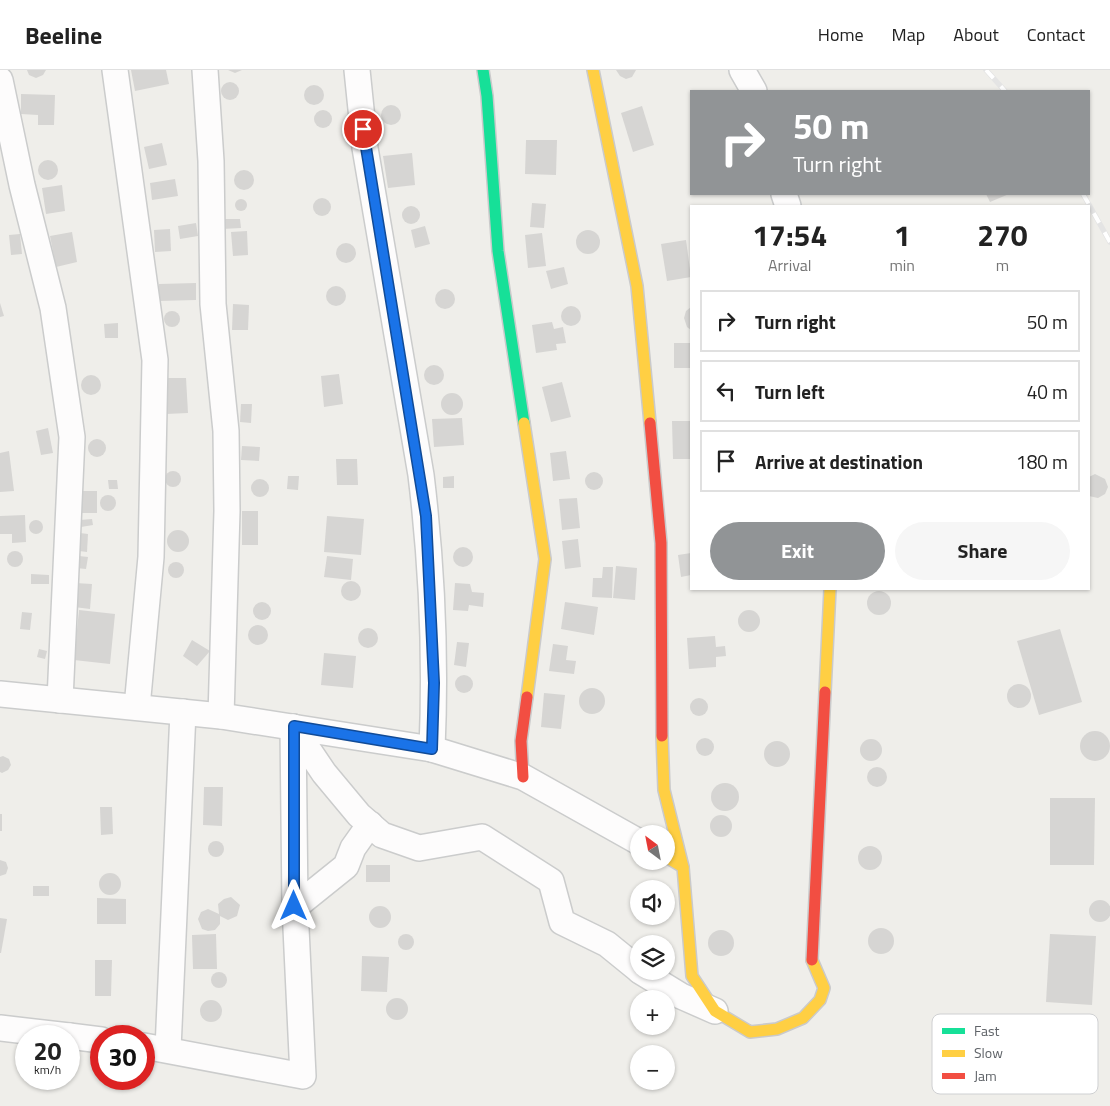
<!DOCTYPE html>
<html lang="en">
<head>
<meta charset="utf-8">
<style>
  body { margin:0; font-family:"Titillium Web",sans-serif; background:#f6f6f6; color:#222; height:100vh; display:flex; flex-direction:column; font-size:19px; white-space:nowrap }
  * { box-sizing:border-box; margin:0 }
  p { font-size:16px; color:#767676 }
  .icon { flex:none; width:28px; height:28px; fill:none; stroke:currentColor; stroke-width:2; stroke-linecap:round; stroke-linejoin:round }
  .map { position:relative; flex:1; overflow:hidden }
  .sheet { position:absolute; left:690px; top:135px; width:400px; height:385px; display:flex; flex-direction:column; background:#fff; border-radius:0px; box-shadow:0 1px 4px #0004 }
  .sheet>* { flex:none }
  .hud { position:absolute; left:690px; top:20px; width:400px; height:105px; border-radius:0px; box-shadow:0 1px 4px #0004; background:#919496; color:#fff; overflow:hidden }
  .needle { width:32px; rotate:328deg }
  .fabs { position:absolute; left:630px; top:755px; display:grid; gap:10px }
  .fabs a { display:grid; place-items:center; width:45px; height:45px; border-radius:50%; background:#fff; box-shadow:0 1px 4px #0004; font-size:25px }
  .speed { position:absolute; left:15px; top:955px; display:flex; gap:10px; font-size:25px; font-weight:700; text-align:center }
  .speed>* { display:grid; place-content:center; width:65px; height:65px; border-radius:50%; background:#fff; box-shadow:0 1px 4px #0004; line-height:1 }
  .speed small { font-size:12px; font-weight:400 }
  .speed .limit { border:8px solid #d22; background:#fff; color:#111 }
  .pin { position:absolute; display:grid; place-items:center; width:42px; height:42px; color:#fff; margin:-21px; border:2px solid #fff; border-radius:50%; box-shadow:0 1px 5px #0007 }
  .me { position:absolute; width:55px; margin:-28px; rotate:0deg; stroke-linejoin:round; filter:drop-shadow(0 0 4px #0008) }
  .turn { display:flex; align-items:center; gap:18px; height:105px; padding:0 20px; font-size:22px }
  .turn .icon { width:65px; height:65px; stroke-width:2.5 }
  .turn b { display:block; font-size:35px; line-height:42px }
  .eta { display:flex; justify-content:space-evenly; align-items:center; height:85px; text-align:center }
  .eta b { font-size:30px; font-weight:700; line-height:35px }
  .button { display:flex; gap:10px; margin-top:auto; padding:10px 20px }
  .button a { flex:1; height:58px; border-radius:30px; background:#919496; color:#fff; font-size:20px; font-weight:700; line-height:58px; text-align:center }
  .button a+a { background:#f6f6f6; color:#222 }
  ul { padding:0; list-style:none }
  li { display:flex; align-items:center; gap:15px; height:62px; margin:0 10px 8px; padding:0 10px; border:2px solid #e0e0e0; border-radius:0px }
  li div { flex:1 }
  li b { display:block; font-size:19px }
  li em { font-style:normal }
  header { display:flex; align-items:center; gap:30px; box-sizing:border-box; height:70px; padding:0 25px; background:#fff; border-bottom:1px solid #e0e0e0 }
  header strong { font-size:24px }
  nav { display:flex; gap:28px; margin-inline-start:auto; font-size:18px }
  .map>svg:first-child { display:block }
  .building { fill:#d6d5d3 }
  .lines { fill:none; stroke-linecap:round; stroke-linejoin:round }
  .street-casing { stroke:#cbcccc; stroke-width:28 }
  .fast-casing { stroke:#cacacb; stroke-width:14 }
  .slow-casing { stroke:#cacacb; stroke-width:14 }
  .jam-casing { stroke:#cacacb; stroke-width:14 }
  .street { stroke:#fdfcfc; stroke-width:25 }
  .fast { stroke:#16e098; stroke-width:11 }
  .slow { stroke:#ffcf43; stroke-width:11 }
  .jam { stroke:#f24e42; stroke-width:11 }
  .rail-casing { stroke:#e4e4e4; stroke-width:5.5 }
  .rail { stroke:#fff; stroke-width:4; stroke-dasharray:11; stroke-linecap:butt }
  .route-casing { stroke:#114b97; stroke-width:12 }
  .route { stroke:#1a73e8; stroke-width:9 }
  .key { fill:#fff; stroke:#cfd0d2; stroke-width:1 }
  .key-label { font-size:14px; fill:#5f6368 }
</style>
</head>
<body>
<header>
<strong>Beeline</strong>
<nav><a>Home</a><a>Map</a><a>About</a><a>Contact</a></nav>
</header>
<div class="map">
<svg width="1110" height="1036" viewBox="0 0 1110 1036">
  <rect width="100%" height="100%" fill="#efeeea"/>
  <g class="building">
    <path d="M27,0H46L43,5L36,8L29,5Z"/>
    <path d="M131,0H166L169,14L135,21Z"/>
    <path d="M228,0H242L235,3Z"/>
    <path d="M616,0H636L632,7L626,9L620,6Z"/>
    <circle cx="230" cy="21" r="9"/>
    <circle cx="314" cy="25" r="10"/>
    <path d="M21,24L55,25L54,55H38V45L21,44Z"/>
    <circle cx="391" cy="45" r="10"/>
    <path d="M642,36L654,75L633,82L621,43Z"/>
    <circle cx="323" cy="49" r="9"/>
    <path d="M526,70H557L556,105L525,104Z"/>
    <path d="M162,73L167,95L149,99L144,77Z"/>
    <path d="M412,83L415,115L388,118L383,86Z"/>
    <circle cx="48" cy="100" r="10"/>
    <circle cx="244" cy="110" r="10"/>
    <path d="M175,109L178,126L152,130L150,113Z"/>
    <path d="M62,115L65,141L46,144L42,118Z"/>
    <path d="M986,124H1009L990,132Z"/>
    <circle cx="322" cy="137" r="9"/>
    <circle cx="241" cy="135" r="6"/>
    <path d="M532,133L546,134L544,158L530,157Z"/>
    <circle cx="411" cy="145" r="9"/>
    <path d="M222,149H240L241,158L222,159Z"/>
    <path d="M196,153L198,166L180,169L178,156Z"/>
    <path d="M425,156L430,174L415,178L411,160Z"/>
    <path d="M170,159L171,181L155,182L154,160Z"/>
    <circle cx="588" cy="172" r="12"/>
    <path d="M247,161L248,185L233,186L231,162Z"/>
    <path d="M72,162L77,192L56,197L50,166Z"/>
    <path d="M542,163L546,196L528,198L525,165Z"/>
    <path d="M20,164L22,184L11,185L9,165Z"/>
    <path d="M686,170L691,207L667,211L661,174Z"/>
    <circle cx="346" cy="183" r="10"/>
    <path d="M564,197L568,214L551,219L546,201Z"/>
    <path d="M196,213V230L159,231V214Z"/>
    <circle cx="336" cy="226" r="10"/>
    <circle cx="445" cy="229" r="10"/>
    <path d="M0,233L4,246L0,247Z"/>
    <path d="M233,234L249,235L248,260H232Z"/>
    <circle cx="571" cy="246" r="10"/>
    <path d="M691,237V260L687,257L684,248L686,241Z"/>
    <circle cx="172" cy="249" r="8"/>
    <path d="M552,252L554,259L563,257L566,273L556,274L557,280L536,283L532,255Z"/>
    <path d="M118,253V268H105L104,254Z"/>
    <rect x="674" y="273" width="17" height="25"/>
    <circle cx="434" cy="305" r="10"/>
    <path d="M339,304L343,334L324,337L321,306Z"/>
    <circle cx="91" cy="315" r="10"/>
    <path d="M164,308H186L188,343L166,344Z"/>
    <path d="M562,312L571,347L551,352L542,317Z"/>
    <circle cx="452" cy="334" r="11"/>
    <path d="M241,334H252L251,353L240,352Z"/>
    <path d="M462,348L464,375L434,377L432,349Z"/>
    <path d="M672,351H691V389H673Z"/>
    <path d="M48,358L53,383L41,385L36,361Z"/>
    <circle cx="97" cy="378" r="9"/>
    <path d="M242,376L260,377L259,391L241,390Z"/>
    <path d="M9,381L14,421L0,422V383Z"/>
    <path d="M566,381L570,409L553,411L550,383Z"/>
    <path d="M336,389H357L358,415H337Z"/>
    <circle cx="173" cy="409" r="8"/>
    <circle cx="594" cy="411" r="9"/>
    <path d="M1095,404L1105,409L1108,417L1105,424L1098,428L1089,426V407Z"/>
    <path d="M288,406H299L298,420L287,419Z"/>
    <path d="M454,406V418H443V407Z"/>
    <circle cx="260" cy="418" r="9"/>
    <path d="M108,410H117L118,419H109Z"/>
    <rect x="80" y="421" width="17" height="22"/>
    <circle cx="108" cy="433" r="8"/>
    <path d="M577,428L580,458L562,460L559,429Z"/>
    <rect x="242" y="441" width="16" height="34"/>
    <path d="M25,445L26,472L12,473V464H0V446Z"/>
    <path d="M327,446L364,449L361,485L324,482Z"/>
    <path d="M92,449L93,455L81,457L80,450Z"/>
    <circle cx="36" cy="457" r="7"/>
    <circle cx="178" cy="471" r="11"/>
    <path d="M80,463L88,464L87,482L79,481Z"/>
    <path d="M578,469L581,497L565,499L562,471Z"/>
    <circle cx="463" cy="487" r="10"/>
    <circle cx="15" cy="489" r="8"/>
    <path d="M691,483V505L681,507L678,485Z"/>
    <path d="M79,486L88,487L86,499L76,498Z"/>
    <path d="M327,486L353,489L351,510L324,507Z"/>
    <circle cx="176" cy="500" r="8"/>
    <path d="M616,496L637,498L635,530L613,528Z"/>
    <path d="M603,497H613L612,528L592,527L593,508H602Z"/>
    <path d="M31,504L49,505V514H31Z"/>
    <circle cx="351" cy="521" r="10"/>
    <path d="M75,513L92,514L90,539L74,537Z"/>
    <path d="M455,513L470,514L472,522L484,523L483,537L469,535L468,541L453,540Z"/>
    <circle cx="879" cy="533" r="12"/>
    <circle cx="262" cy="541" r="9"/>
    <path d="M565,532L598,537L594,565L561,559Z"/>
    <circle cx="749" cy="551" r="11"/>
    <path d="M79,540L115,544L110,594L74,590Z"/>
    <path d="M22,542L32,543L30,560L20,559Z"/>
    <circle cx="258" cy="565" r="10"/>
    <circle cx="368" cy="568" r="10"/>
    <path d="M1060,559L1082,632L1039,645L1017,571Z"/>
    <path d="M715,566L716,577L725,576L726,586L716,587V597L689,599L687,568Z"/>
    <path d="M192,570L210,581L197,596L183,586Z"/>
    <path d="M457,572L469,573L466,597L454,595Z"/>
    <path d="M553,574L568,576L566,590L576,591L574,604L549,601Z"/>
    <path d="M39,579L47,581L45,589L37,587Z"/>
    <path d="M324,583L356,586L353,618L321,615Z"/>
    <circle cx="464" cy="614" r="9"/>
    <circle cx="1019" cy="626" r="12"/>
    <circle cx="592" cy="631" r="13"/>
    <path d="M544,623L565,625L561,659L541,657Z"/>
    <circle cx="699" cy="637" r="9"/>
    <circle cx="1095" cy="676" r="15"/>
    <circle cx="705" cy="677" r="9"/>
    <circle cx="871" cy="680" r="11"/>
    <circle cx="777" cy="684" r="13"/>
    <path d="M3,686L9,689L11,695L8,700L2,703L0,702V687Z"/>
    <circle cx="877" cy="707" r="10"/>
    <circle cx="725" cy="727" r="14"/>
    <path d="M204,717H223L222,756L203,755Z"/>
    <path d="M1050,728H1095L1094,795H1050Z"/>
    <path d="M100,737H112L113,764L101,765Z"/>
    <rect x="0" y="744" width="2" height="17"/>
    <circle cx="721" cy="756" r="11"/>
    <circle cx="216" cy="779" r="8"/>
    <circle cx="870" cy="788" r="12"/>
    <path d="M0,790L6,792L8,798L6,804L0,806Z"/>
    <rect x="366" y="795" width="24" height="17"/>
    <circle cx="110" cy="814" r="11"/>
    <rect x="33" y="816" width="16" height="10"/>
    <path d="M231,827L240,835L237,846L228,850L220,846V854L215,860L208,861L202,859L198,849L201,842L208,839L219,844L218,834L224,829Z"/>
    <path d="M97,828L126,829V854H97Z"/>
    <circle cx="1100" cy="841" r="11"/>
    <circle cx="380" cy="847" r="11"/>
    <path d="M0,848L7,849L1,883H0Z"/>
    <circle cx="881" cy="871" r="13"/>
    <circle cx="721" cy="873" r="13"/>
    <circle cx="406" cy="872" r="8"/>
    <path d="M216,864L217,899H193L192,865Z"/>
    <path d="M1050,864L1096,866L1092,935L1046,932Z"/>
    <path d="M362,886L389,887L387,922L361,921Z"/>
    <path d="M95,890H112L111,926H95Z"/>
    <circle cx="219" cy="910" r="8"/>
    <circle cx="397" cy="939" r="11"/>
    <circle cx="211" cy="941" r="11"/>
  </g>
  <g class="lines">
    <g class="street-casing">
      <g id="street">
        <path d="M115,0L155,290L151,487L137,637"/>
        <path d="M205,0L211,91L213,234L226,361L227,441L221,646"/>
        <path d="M357,0L365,78L421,405C432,496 436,588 432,679"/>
        <path d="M742,0L754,21"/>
        <path d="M0,10L22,115L53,238L72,367L60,630"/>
        <path d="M784,124L788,136"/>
        <path d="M0,624L221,646L432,679L523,707L639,772"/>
        <path d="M293,657L324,703L359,745L382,765L419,778L482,767L551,811L562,852L607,874L639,900"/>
        <path d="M295,837L346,796L353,778L370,754"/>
        <path d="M640,901L681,926L715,941"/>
        <path d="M0,958L69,966"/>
        <path d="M69,966L101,970"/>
        <path d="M144,976L303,1006L295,837L293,657"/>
        <path d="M168,979L183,642"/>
      </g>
    </g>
    <g class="fast-casing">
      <path id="fast" d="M483,0L487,26L498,181L524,353"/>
    </g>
    <g class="slow-casing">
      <g id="slow">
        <path d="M593,0L637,216L650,353"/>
        <path d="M524,353L545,489L527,627"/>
        <path d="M825,622L830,519"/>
        <path d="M662,666L664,720L683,797"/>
        <path d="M668,788L683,797L692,906L715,941L750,962L777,959L803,948L820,930L824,918L812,890"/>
      </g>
    </g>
    <g class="jam-casing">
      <g id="jam">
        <path d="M650,353L661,473L662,666"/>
        <path d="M523,707L521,671L527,627"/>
        <path d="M812,890L825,622"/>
      </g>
    </g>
    <use href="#street" class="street"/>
    <use href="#fast" class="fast"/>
    <use href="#slow" class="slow"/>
    <use href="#jam" class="jam"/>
    <g class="rail-casing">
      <g id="rail">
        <path d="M986,0L1005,21"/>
        <path d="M1083,124L1110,172"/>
      </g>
    </g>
    <use href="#rail" class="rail"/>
  </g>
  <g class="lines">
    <g class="route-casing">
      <path id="route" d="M294,836V656L432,679L434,613L426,446L363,59"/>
    </g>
    <use href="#route" class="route"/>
  </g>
  <rect x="932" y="944" width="166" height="80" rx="8" class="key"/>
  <rect x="942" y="958" width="23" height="6" fill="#16e098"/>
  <rect x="942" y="980" width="23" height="7" fill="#ffcf43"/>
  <rect x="942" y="1003" width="23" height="6" fill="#f24e42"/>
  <g class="key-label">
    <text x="974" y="966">Fast</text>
    <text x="974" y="988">Slow</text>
    <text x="974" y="1011">Jam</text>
  </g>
</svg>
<div class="fabs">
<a><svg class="needle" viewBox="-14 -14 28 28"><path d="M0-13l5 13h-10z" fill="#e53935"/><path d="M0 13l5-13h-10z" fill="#767676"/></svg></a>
<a><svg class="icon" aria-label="sound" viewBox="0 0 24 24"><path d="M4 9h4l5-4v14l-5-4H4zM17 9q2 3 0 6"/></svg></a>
<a><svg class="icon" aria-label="layers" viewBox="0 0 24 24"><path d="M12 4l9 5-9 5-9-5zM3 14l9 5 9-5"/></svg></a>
<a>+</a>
<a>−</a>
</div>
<div class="speed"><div>20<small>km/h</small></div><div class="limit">30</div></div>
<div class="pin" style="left:363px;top:59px;background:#d93025"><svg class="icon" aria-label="arrive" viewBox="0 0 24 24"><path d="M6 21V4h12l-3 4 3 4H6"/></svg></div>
<svg class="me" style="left:294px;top:836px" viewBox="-20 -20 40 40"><path d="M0-17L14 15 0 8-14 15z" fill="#1a73e8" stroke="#fff" stroke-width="4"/></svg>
<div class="hud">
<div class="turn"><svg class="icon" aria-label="right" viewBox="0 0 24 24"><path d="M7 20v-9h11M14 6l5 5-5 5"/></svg><div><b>50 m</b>Turn right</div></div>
</div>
<section class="sheet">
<div class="eta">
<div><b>17:54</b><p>Arrival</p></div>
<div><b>1</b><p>min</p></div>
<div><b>270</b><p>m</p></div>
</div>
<ul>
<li><svg class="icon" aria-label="right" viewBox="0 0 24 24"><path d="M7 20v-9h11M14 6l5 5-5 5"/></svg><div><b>Turn right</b></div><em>50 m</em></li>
<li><svg class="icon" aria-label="left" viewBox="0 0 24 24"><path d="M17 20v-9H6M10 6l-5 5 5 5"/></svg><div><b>Turn left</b></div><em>40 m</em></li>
<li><svg class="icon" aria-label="arrive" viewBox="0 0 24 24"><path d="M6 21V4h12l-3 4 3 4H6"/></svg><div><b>Arrive at destination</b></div><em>180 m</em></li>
</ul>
<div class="button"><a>Exit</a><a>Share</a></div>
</section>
</div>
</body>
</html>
